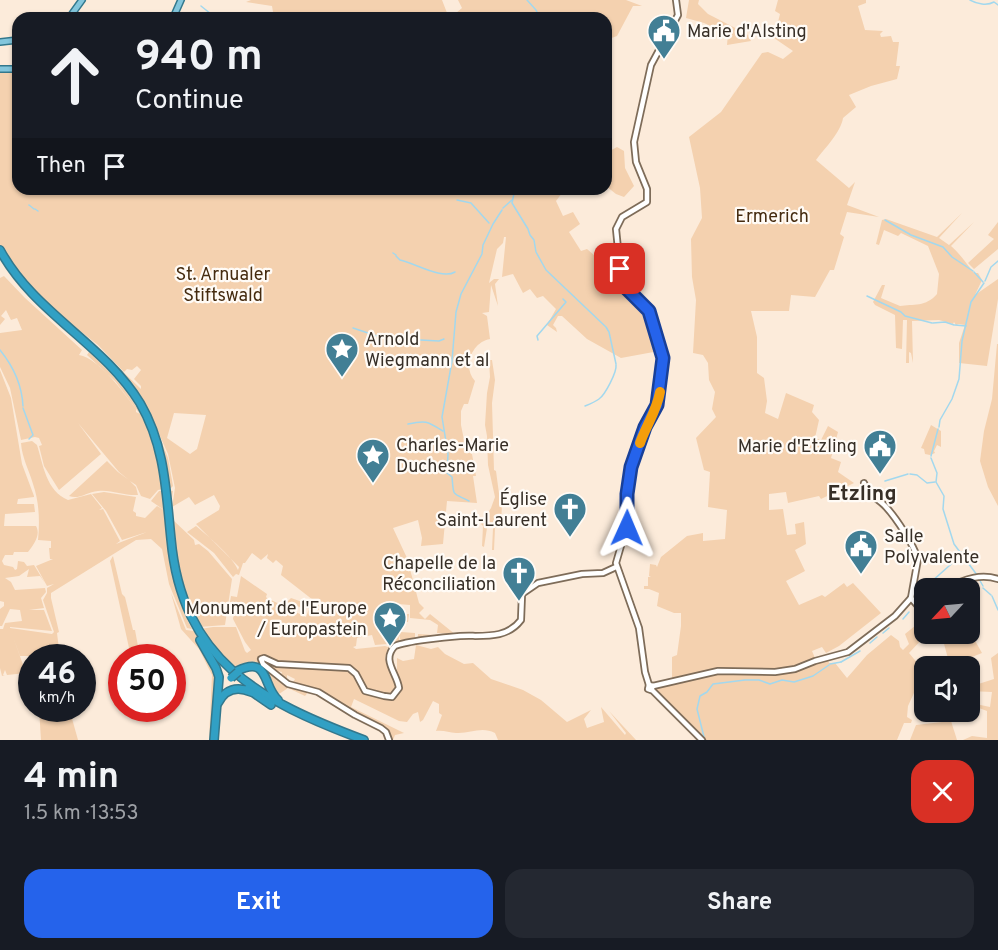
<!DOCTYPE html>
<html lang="en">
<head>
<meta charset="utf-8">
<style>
  body { margin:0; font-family:Overpass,sans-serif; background:#242831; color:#f1f3f6; height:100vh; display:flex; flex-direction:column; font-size:22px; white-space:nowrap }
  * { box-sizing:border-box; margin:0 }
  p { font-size:20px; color:#9ea1a6 }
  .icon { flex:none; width:33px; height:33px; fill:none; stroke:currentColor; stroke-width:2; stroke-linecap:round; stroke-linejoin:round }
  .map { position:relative; height:740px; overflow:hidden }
  .panel { display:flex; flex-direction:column; background:#171b24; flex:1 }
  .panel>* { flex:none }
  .hud { position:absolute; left:12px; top:12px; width:600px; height:183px; border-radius:18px; box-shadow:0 2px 4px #0004; background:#171b24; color:#f1f3f6; overflow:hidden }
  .needle { width:39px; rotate:244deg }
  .fabs { position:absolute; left:914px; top:578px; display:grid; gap:12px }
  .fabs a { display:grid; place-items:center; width:66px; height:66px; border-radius:12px; background:#171b24; box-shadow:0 2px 4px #0004; font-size:30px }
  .speed { position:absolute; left:18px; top:644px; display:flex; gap:12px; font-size:30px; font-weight:700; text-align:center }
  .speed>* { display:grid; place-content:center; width:78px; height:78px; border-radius:50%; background:#171b24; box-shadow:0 2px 4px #0004; line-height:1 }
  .speed small { font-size:15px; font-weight:400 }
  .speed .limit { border:9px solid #d22; background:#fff; color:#111 }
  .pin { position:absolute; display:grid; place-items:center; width:51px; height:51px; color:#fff; margin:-26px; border-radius:12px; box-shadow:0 3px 9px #0006 }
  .me { position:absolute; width:66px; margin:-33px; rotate:1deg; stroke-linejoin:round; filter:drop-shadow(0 0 4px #0008) }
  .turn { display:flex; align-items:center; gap:21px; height:126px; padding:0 24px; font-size:27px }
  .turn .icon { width:78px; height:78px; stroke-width:2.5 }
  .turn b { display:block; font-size:42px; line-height:51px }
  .then { display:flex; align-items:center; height:57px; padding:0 24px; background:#0003; gap:12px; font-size:22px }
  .round { display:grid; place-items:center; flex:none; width:63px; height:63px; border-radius:18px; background:#242831 }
  .summary { display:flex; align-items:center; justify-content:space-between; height:102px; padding:0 24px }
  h1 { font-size:36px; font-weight:700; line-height:45px }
  .button { display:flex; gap:12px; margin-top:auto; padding:12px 24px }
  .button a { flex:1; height:69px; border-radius:18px; background:#2563eb; color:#fff; font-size:24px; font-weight:700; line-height:69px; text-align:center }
  .button a+a { background:#242831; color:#f1f3f6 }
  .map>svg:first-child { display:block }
  .green { fill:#f4d1af; fill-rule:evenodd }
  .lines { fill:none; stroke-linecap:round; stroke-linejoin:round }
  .stream { stroke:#a2d8ee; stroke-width:1.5 }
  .secondary-casing { stroke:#7e6c59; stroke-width:8 }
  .primary-casing { stroke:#33788d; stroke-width:8 }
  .highway-casing { stroke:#33788d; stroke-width:10 }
  .secondary { stroke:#fff; stroke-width:4.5 }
  .primary { stroke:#83c6dc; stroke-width:5 }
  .highway { stroke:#31a0c4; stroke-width:7 }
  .highway-bridge-casing { stroke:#33788d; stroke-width:10; stroke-linecap:butt }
  .highway-bridge { stroke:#31a0c4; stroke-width:7 }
  .route-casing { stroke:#184099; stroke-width:15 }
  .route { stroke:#2563eb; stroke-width:10 }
  .slow { stroke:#f59e0b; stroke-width:10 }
  .labels { text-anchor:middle; stroke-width:4.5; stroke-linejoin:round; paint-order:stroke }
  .poi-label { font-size:18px; fill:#372f27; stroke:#fffbf6; text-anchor:start }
  .park-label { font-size:18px; fill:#452b0f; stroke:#fffbf6 }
  .quarter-label { font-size:21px; font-weight:bold; fill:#372f27; stroke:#fffbf6 }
</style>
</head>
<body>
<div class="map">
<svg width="998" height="740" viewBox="0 0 998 740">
  <rect width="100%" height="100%" fill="#fcebda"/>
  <g class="green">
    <path d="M251,0H442L449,18H271L267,12H273L272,6L246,2Z"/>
    <path d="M458,0H626L642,6H633L617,36L606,40V18H450L462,8Z"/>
    <path d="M689,0H699L698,4L708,14L747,34L751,41L727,45L728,34L704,23L686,18Z"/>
    <path d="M778,0H866V3L858,6L865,30L883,31L880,34L881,37L891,36L893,42H899L896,66H900L897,79L871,86L849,95L856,107L843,118C841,132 825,148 816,160L849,188L855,182L847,205L879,217L847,212L840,234L844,237L834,270H830L815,297L791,295L789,311H751L757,337V373L764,378L767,401L765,413L778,419L786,393L814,405L812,412L819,420L815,438L821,440L828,426L838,432L831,458L841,462L838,472L854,483L821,499L819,496L788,503L786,492L769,494V510L783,509L787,535L796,534L795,524L804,522L806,544L795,550L805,571L786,581L799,605L822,595L825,597L844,583L847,587L853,583L881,613L839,646L826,653L822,647L812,651L815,658L819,661L828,660L829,663H835L847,678L867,655L891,635L899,641L900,647L903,650L909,644L905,634L921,621H924V633H932L931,638L925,636L909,653L924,671L908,706L907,717L912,720L911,723H904L897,740H703L654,690V687L672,679V657L677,655L681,626V613H674L657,606L659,593L649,589H644V586H648V577H651L649,576L650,564L656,565L657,567L661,557L687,536L703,533V541L725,539L727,510L708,507L710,472L704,470L696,438L716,417L712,409L715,392L709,380L708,363L703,355L693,353L696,300L692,277L691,239L702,218L700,188L689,137L721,112L762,53L768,52L783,59L793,51L774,38L780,14L775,11Z"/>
    <path d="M0,73H18V189H565L556,201L563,216L573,212L580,224L569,232L581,251L587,249L617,275L625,290L645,308L659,351L621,358L587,339L562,316H558L553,325L556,328L557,332L547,325L556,309L543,296L537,298L530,289L523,293L513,274L502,277L506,237H504L503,243L497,249L489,283L494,279H499L495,284L498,306L491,285L489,312L482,313L487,316L490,339C472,342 462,367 475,381L468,404H464L461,411V425L465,445L472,454L476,476H473L477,503L447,501L443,544L421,546L422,538L418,520L393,528L407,558L419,603L424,608L419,613L425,619L430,614L456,635L454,636L449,634L437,633L438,625L430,620L410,618V605L398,604L396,622L397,614H409L408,622H399V630L401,632L415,633V638L418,637V634L434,635V639L401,642L398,632L400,643L375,645L372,635L357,638L356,646L353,647L356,649L385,646L388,647V645H392L390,649L388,648L385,659H388L394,673L397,671V658L403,661L414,659L416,645L431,649L438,647L445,654L464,664L473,663L491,679L523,690L541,700L567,722L591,710L584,719L587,728L604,722L601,707L625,735L626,733L609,711L636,740H498L495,733C481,726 470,734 456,733C449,733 444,730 436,731L442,715L439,713V704L433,701L423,720L420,722L418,712L413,714L407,722L399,721L354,699L351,707L404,733L395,735L393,740H390L386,731L381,727L319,691L292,684L295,679L287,675V682L278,675H281L282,672L277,671L276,675L281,681L279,677L290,686L315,692L333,702L326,701L309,691L305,696L288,688L279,694L280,700C261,685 270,653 235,670L212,645L200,629L213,627H236L245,651L247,653L251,650L245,642L233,619L235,605L234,609L229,608L231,596L237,597L241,576L267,594L266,597L267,598L306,617L309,609L296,606L287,602L291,598L311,605L313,600L281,575L283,566L276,560L273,563L267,558L268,554L261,560L252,553L245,563H243L239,575L236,574L233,577L214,553L187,532L196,526C208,536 233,557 238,570L239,567L196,524L219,510L220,506L214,495L195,505L189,497L172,507L175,488L168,454L155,425L168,458L173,486L171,488H169C159,423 141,392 93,347L96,346L141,389V386L134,379L141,370L137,366L132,370L127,369L124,372L98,345L70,323L68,324L92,342L91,345L36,297L18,276L0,246ZM174,413L206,415L197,449L190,454L167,438Z"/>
    <path d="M617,147L624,151L625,168L634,186L624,197L616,194L606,186V153Z"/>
    <path d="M962,213L939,238L949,245L974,222L951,246C961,255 966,263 974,273H978L982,280L975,295L998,279V299L987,366L959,363V343L965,325L959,324L956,325L954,322L953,324L939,320L912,321L913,363L911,353L909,352V363H906L907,320H903L902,349L896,348L895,315L875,305L873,302L882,285H885L881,298L900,306C913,304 926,307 937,294L939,274L928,246L901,233L898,236L884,230L879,245L876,244L882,220L886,219L937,237Z"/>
    <path d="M998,222V249L974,269L968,263L994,239L988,235Z"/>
    <path d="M4,276L25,298L82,350L79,355C100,359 124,393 136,409V412L140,414L115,381L87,355L89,352C138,398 151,423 163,489L158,490L150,499L141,496L136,485L130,481L136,487L138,495C125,496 110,489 98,491C87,492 79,500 69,496L107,461L118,472L129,480L119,472L78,423L101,454L59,490L44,466L39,446L42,445L39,438L35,437L21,440L10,388L0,367V333L22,330L17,318L11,320L6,310L1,316L5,319L0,325V278Z"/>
    <path d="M997,344H998V506L988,487L980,461L984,431L992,399Z"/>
    <path d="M489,360H492L495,380L492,403L494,470L496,471L500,501L502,502L501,528H495L494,550H492L493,528H487L484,547L482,546L483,526L481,524L491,508L495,497L488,465L487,436L485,425L487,393L490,377Z"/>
    <path d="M0,370L11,398L22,464L34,496V497L18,499L17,504H34L35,512L5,514L4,526H36C41,535 34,544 28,552H14L13,555H5L2,561L4,565L13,567L15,570L17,569L18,561L24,562L27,566L34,565L45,583L40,576L27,577L29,569L19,576L5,578L11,582L15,590L45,588L46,592L41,598L44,608L29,610H44L52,631L10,627V628L52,634L54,632L43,600L47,593V588L54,584L47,586L36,566L53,559H50L49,548H51V541L38,540C40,521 39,501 33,484C29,470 22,458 21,443L32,441L37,445C43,464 46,491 68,500L91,494L102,508L99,510L103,509L120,541L116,544L147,532L122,540L106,511L92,494L104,492L136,497L133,511L136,513V516L145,518L157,506L164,510L151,501L159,491H163C167,539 168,585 192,629L187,628L169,584L162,549L151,539L136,540L51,593V598L59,632L57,633L60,657H57L56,653H53V656H20L13,637L26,673L7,675L5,670L3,675H5L2,676L0,668V629H3L5,623L22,621L20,610L10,609L2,626H0V609L4,606V602L0,601Z"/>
    <path d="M931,425L941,431V447L937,445L934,451L935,453L930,455L925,454L924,449L921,448Z"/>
    <path d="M169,490L173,491L171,504L172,519L194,540L195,545L199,544L208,551L232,579L225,625L199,627C175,584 173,538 169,490Z"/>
    <path d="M113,556L122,594L125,597L133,630H135L140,657H131L110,561Z"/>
    <path d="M171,593L186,630L194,631L217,674L213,740H209L212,675L199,649L181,629Z"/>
    <path d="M969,630L982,653L972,657V662L965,666H950L943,640L950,633H969Z"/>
    <path d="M998,653V740H963L972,736L987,738V711L979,708L969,711V706L976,704L990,707L992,692L969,691V687L994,679L991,658Z"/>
    <path d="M39,708H69L78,740H41Z"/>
    <path d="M951,721L957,740H910L916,725Z"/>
  </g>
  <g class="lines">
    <g class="stream">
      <path d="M527,0L536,10L540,18"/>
      <path d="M970,0C977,4 987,6 994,2L998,5"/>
      <path d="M201,6L216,18"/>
      <path d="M515,189L512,203L528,229L530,235L534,240L536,252L546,270L606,327L609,332L616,364"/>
      <path d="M457,200L471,203L489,223"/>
      <path d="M29,205L34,209"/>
      <path d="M503,208L512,200"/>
      <path d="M35,209L38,211"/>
      <path d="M885,220L911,235L943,247L952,257L973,271"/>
      <path d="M393,253L396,255"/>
      <path d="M396,256L400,260C415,263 442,280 455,272"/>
      <path d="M974,272L983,282"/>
      <path d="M985,281L991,267L998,261"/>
      <path d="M867,296L901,312L905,316L932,323"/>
      <path d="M933,323L945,322L954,325"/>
      <path d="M955,325L966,326"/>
      <path d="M353,328L383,338L439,341L444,339"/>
      <path d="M538,340L537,336L566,302L563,299"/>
      <path d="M0,350C13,366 22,386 23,406"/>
      <path d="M585,406C590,404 595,402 599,399C605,395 617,372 616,365"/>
      <path d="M23,408L33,435L29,439"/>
      <path d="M408,424C426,420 427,421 443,431"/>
      <path d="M939,427L940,420L952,399L959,379L962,341L971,302L984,283"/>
      <path d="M931,456L938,429"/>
      <path d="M931,458L937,473L936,482L944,496L943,509L954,544L977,575"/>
      <path d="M910,474L917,475L927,483L935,482"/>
      <path d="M885,481L908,474"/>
      <path d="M469,501C451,492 454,497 452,477L447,473L448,454L442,417L452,361L456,312L461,294L482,254L483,245L493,224L502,210"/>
      <path d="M979,579L983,586"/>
      <path d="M931,582L958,558L961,552"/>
      <path d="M983,588L991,595"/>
      <path d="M992,596L998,610"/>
      <path d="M903,619L909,612"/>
      <path d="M883,633L889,628"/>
      <path d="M870,643L877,637"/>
      <path d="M841,662L860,651"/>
      <path d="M830,664L841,662"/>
      <path d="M704,737L697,709L700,696L707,692L713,684L745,680H759L770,684L782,680L794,682L813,676L829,665"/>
    </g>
    <g class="secondary-casing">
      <g id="secondary">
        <path d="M950,588C964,578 982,574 998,579"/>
        <path d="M911,598L918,606H924"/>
        <path d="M649,685L645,672L639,628L616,563L627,525V494L633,461L646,426L657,405L662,370V351L654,334L649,311L627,289L621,278L617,239L616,229L622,217L647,202V189L636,162L634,142L651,65L678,15L676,0"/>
        <path d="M649,685L653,686L651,690L648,689Z"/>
        <path d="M653,686L718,671L775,672L795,669L815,661L848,652L895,616L911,598L918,559C913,544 897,519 886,507C878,498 868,496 864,483"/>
        <path d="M652,690L702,740"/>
        <path d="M389,740L386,732L381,728L355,715L318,692L288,684L263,664L261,659L264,658L277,664L349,668L356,674L365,691L384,696L392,697L399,688C397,673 381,660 395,646C406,641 447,637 460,636C482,635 506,640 521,620L522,594L538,583L582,574L603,573L616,567"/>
      </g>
    </g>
    <g class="primary-casing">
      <g id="primary">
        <path d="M69,18L82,0"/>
        <path d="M173,18L181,0"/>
        <path d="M0,42L18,40"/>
        <path d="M0,69H18"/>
      </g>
    </g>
    <g class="highway-casing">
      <g id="highway">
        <path d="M0,250C34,313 103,343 140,403C165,446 166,491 171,539C182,661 260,701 364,740"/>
        <path d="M200,640L216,668L219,677L214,740"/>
        <path d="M237,671C270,655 262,686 278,700"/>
        <path d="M248,689L271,705"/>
        <path d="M218,703C225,689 237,686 251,692"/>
      </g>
    </g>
    <use href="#secondary" class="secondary"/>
    <use href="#primary" class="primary"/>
    <use href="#highway" class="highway"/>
    <g class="highway-bridge-casing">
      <path id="highway-bridge" d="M231,678L238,672"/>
    </g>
    <use href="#highway-bridge" class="highway-bridge"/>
  </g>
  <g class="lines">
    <g class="route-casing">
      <path id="route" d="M620,269L621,276L627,289L649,311L663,358L657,405L645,427L631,467L627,494V528"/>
    </g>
    <use href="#route" class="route"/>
    <path class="slow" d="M640,443C646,426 657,410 660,392"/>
  </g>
  <defs>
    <g id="civic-pin" transform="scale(1.725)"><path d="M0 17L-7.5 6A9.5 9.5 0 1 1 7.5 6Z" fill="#427f95" stroke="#fffbf6"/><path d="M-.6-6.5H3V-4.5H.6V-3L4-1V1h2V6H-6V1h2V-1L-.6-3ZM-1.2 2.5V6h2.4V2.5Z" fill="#fff"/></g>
    <g id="sight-pin" transform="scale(1.725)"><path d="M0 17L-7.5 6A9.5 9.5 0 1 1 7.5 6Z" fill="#427f95" stroke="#fffbf6"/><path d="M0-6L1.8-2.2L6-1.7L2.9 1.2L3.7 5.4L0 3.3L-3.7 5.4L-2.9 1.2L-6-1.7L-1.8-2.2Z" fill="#fff"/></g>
    <g id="church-pin" transform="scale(1.725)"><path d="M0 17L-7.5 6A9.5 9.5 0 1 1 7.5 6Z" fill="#427f95" stroke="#fffbf6"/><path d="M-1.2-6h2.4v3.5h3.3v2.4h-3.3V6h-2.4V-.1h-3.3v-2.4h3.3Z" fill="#fff"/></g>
  </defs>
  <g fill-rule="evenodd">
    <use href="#civic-pin" x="664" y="31"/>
    <use href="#sight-pin" x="342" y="349"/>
    <use href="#civic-pin" x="880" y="446"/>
    <use href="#sight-pin" x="373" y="455"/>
    <use href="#church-pin" x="570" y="509"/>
    <use href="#civic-pin" x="861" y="546"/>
    <use href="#church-pin" x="519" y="573"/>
    <use href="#sight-pin" x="390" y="618"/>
  </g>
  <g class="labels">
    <g class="poi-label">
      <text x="687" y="37">Marie d'Alsting</text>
      <text x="365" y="345">Arnold<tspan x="365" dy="21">Wiegmann et al</tspan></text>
      <text x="396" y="451">Charles-Marie<tspan x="396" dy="21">Duchesne</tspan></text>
      <text x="857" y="452" text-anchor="end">Marie d'Etzling</text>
      <text x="547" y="505" text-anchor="end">Église<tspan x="547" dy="21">Saint-Laurent</tspan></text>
      <text x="884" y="542">Salle<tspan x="884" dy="21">Polyvalente</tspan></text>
      <text x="496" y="569" text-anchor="end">Chapelle de la<tspan x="496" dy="21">Réconciliation</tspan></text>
      <text x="367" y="614" text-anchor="end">Monument de l'Europe<tspan x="367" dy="21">/ Europastein</tspan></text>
    </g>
    <g class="park-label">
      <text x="772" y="222">Ermerich</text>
      <text x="223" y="280">St. Arnualer<tspan x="223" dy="21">Stiftswald</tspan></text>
    </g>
    <g class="quarter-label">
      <text x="862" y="500">Etzling</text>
    </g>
  </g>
</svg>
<div class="fabs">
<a><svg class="needle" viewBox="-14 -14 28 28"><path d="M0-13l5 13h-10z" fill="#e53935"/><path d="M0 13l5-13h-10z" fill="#9ea1a6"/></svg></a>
<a><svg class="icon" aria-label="sound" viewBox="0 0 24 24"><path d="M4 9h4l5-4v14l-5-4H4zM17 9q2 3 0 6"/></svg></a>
</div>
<div class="speed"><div>46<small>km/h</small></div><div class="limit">50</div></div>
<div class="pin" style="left:620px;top:269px;background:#d93025"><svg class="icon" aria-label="arrive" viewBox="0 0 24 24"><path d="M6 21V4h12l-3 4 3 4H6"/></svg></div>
<svg class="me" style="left:627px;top:528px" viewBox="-20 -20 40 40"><path d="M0-17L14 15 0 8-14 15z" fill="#2563eb" stroke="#fff" stroke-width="4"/></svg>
<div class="hud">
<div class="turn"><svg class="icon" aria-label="ahead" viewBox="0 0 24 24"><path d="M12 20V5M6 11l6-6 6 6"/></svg><div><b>940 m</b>Continue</div></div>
<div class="then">Then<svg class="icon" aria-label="arrive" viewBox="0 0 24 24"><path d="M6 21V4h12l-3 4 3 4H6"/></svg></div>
</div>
</div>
<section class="panel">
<div class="summary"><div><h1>4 min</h1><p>1.5 km · 13:53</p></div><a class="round" style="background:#d93025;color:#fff"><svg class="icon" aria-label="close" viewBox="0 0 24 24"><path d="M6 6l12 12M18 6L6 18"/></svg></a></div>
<div class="button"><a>Exit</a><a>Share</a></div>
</section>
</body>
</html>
